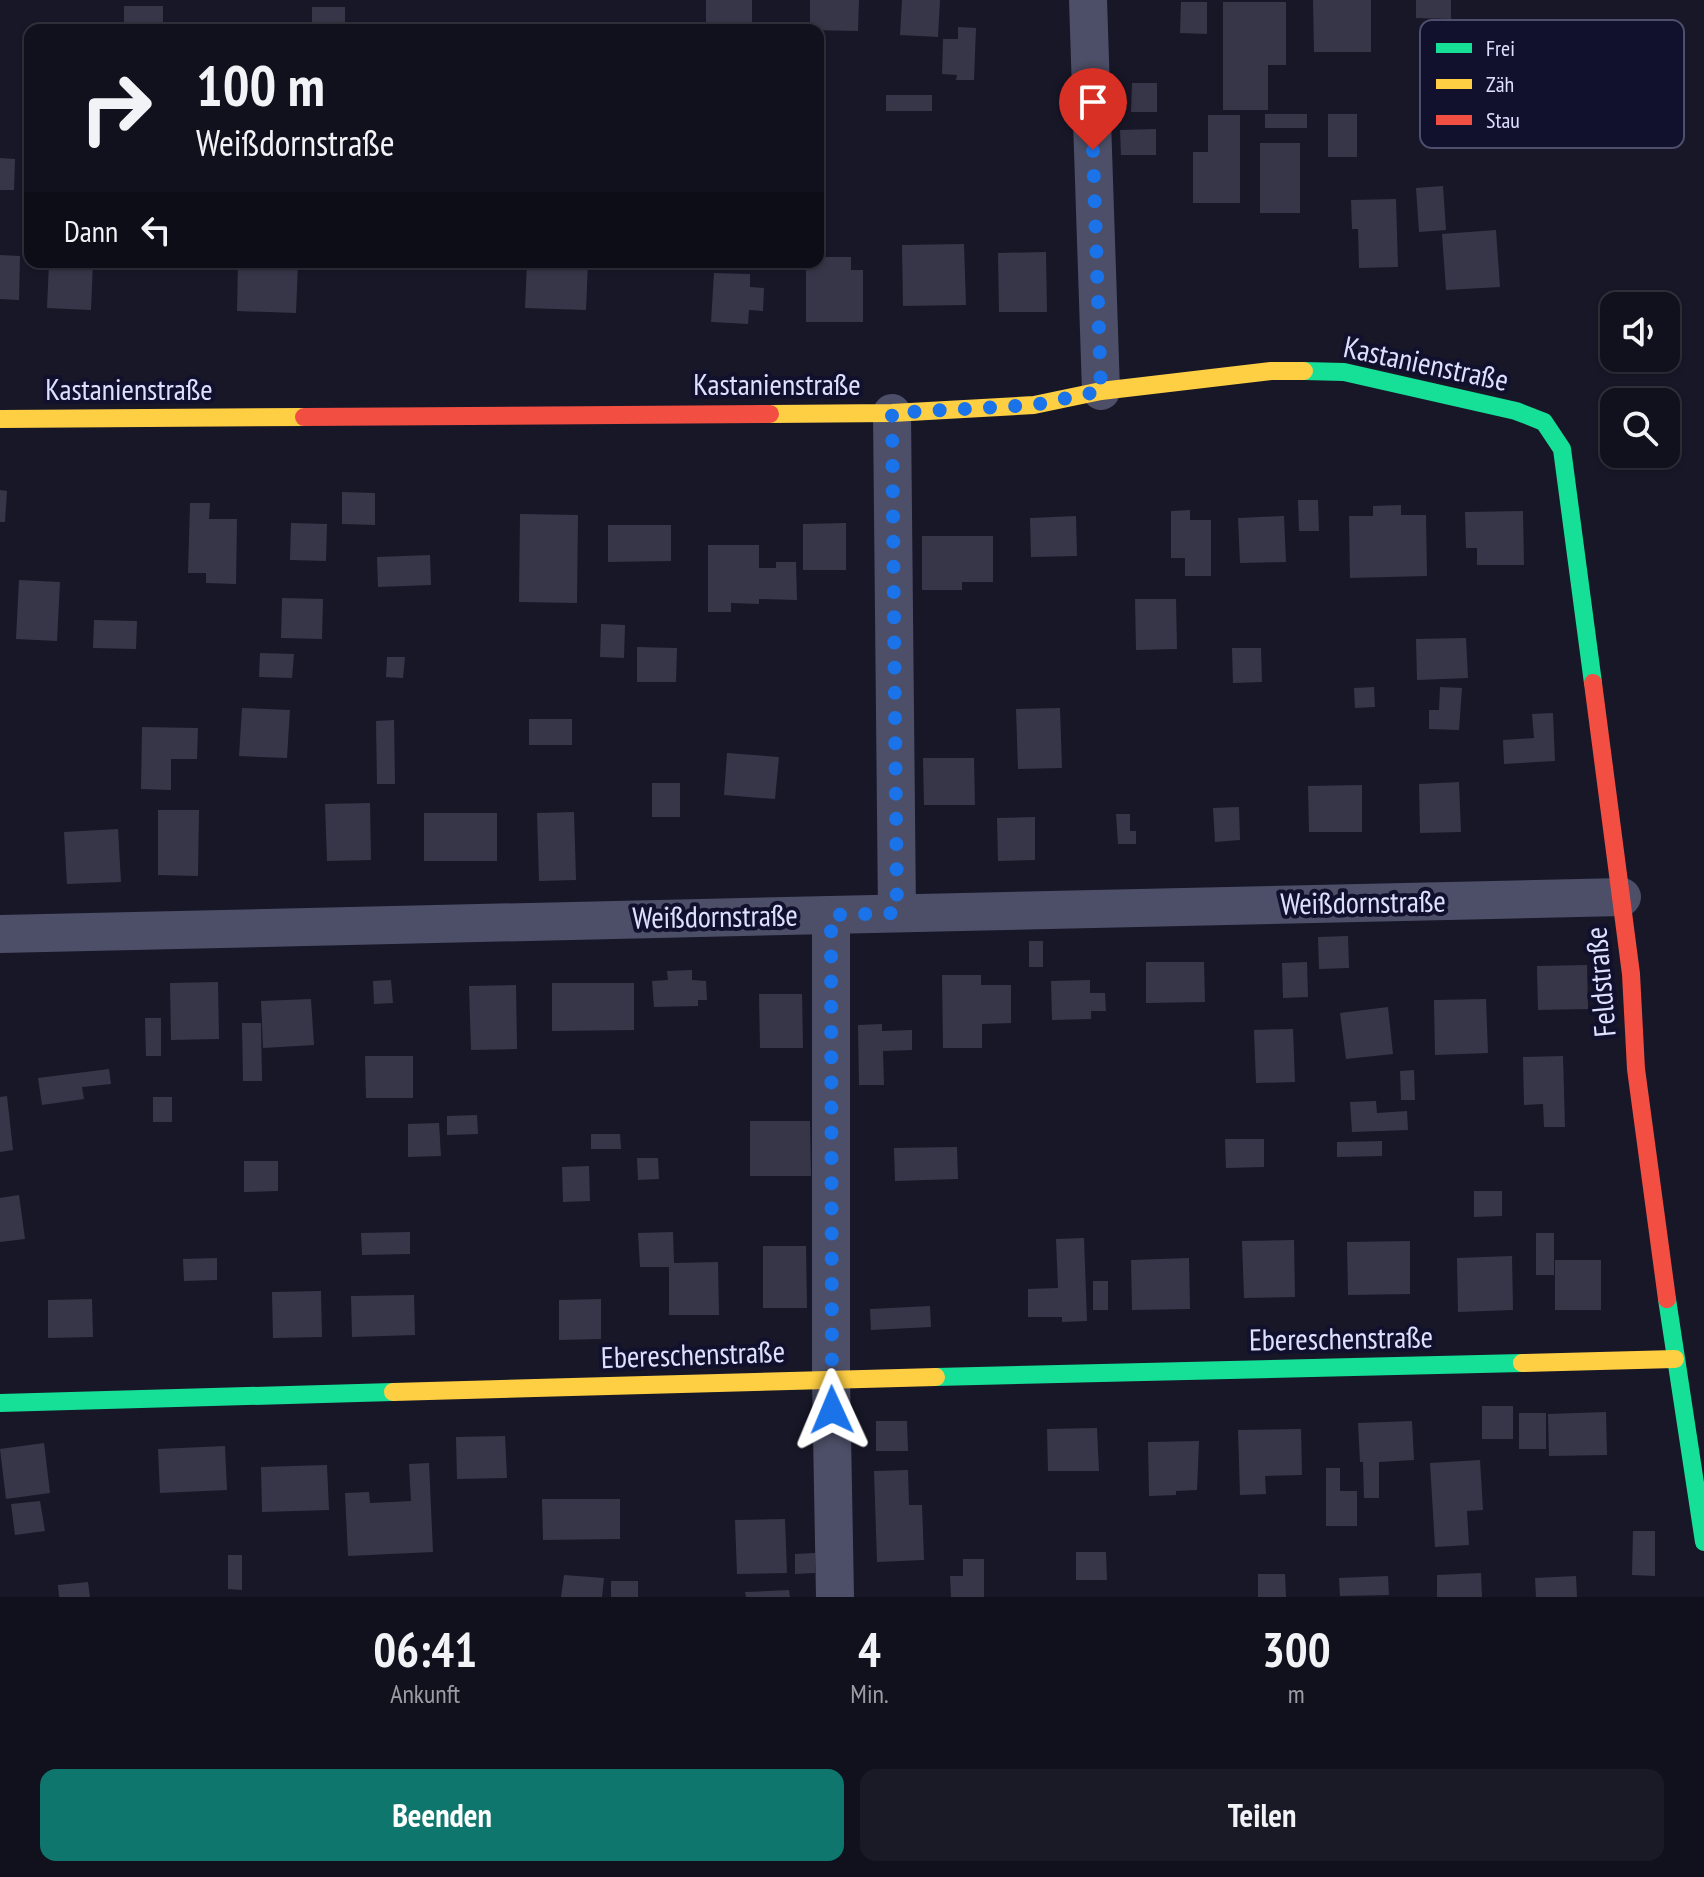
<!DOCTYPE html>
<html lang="de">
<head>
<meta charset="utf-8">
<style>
  body { margin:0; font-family:"PT Sans Narrow",sans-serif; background:#1a1a27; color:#f1f3f6; height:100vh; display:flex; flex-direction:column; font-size:30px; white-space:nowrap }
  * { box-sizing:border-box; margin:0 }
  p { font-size:26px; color:#9c9da4 }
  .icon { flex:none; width:44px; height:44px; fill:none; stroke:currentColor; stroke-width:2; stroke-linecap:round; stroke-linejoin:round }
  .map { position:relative; height:1597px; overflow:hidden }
  .side { display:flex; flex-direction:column; background:#11111e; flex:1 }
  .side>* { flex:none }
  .hud { position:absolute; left:24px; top:24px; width:800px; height:244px; border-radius:16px; box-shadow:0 2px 6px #0004,0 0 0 2px #30313c; background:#11111e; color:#f1f3f6; overflow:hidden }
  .tools { position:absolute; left:1600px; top:292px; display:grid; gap:16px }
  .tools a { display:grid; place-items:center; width:80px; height:80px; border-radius:16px; background:#11111e; box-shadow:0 2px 6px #0004,0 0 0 2px #30313c; font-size:40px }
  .pin { position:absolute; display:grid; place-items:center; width:68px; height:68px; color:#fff; margin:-82px -34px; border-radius:50% 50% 50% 0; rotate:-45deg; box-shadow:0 0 8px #0007 }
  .pin .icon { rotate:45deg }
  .me { position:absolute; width:88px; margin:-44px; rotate:359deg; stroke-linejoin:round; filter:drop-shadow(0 0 6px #0008) }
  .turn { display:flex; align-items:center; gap:28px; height:168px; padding:0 40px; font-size:36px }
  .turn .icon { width:104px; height:104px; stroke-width:2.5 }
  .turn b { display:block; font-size:56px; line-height:68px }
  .then { display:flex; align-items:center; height:76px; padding:0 40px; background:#0003; gap:16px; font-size:30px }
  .eta { display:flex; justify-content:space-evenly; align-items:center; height:136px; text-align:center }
  .eta b { font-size:48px; font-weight:800; line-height:56px }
  .button { display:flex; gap:16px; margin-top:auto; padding:16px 40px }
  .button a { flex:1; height:92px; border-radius:16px; background:#0f766e; color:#fff; font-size:32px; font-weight:800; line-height:92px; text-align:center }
  .button a+a { background:#1a1a27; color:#f1f3f6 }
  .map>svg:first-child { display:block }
  .building { fill:#373649 }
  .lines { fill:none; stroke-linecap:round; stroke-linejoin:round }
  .street { stroke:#4d4f68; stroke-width:38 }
  .fast { stroke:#16e098; stroke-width:18 }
  .slow { stroke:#ffcf43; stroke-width:18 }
  .jam { stroke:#f24e42; stroke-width:18 }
  .route { stroke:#1a73e8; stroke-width:14; stroke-dasharray:0 25.2 }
  .labels { text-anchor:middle; stroke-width:8; stroke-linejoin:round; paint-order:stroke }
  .street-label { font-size:30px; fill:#dee0ff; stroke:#11112e }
  .key { fill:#11112e; stroke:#4e4f6d; stroke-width:2 }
  .key-label { font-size:22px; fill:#dee0ff }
</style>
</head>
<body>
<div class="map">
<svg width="1704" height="1597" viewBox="0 0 1704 1597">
  <rect width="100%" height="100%" fill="#171728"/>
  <g class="building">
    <rect x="706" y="0" width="46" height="24"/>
    <path d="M810,0H859L858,31L810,30Z"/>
    <path d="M902,0H940L938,37L900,35Z"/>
    <path d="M1313,0H1371V52H1314Z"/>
    <path d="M1416,0H1451V19L1416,18Z"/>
    <path d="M1181,2H1207V34L1180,33Z"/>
    <path d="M1223,2H1286V65H1268V110H1223Z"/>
    <rect x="124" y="6" width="39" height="24"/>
    <rect x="312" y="7" width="33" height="23"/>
    <path d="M958,27L976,28L974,80H956L957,75L942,74L943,39H958Z"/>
    <rect x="818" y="54" width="4" height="46"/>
    <path d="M1132,83H1157V112H1131Z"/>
    <rect x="886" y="95" width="46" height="16"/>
    <rect x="1265" y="114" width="42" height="14"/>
    <rect x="1328" y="114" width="29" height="43"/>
    <path d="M1208,115H1240V203H1193V152H1208Z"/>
    <path d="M1156,129V155H1121L1120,130Z"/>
    <rect x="1260" y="143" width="40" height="70"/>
    <path d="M0,158L15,159L14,190H0Z"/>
    <path d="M1443,186L1446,230L1419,232L1416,188Z"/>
    <path d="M1396,199L1398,267L1359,268L1358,229H1352L1351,200Z"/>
    <path d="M1496,230L1500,287L1446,290L1442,234Z"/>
    <path d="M964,244L966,305L903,306L902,245Z"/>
    <path d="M1046,252L1047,312H999L998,253Z"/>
    <path d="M0,255L20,256L19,300L0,299Z"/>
    <path d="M818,257H851V270H863V322H806V262H818Z"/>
    <path d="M49,262H93L91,310L47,308Z"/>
    <path d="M238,262H298L296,313L237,311Z"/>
    <path d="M527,262H588L586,310L525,308Z"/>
    <path d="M714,273L750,274V287L764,288L763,311L749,310L748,324L711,322Z"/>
    <path d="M0,490L7,491L5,522H0Z"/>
    <path d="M342,492L375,493V525L342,524Z"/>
    <path d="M1298,500H1318L1319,531H1299Z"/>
    <path d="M190,503H210L209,519H237L236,584L206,583V573H188Z"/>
    <path d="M1401,505V515H1426L1427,576L1350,578L1349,516H1373V506Z"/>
    <path d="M1190,510V520H1211V576H1185V558H1171V511Z"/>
    <path d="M1523,511L1524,565H1477V548H1466L1465,512Z"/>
    <path d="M520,514L578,515L577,603L519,602Z"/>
    <path d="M1076,516L1077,556L1031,557L1030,518Z"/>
    <path d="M1284,516L1286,562L1240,563L1238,518Z"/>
    <path d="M291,523L327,524L326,561L290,560Z"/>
    <path d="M846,523V570H803V524Z"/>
    <path d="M608,525H671V561L608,562Z"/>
    <path d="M922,536H993V582H962V590H922Z"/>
    <path d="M708,545H759V568H776V562H796L797,600L759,599V604L731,603V612H708Z"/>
    <path d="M430,555L431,585L378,587L377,557Z"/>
    <path d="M19,580L60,582L57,641L16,639Z"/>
    <path d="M282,598L323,599L322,639L281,638Z"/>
    <path d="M1135,599H1176L1177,649L1136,650Z"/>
    <path d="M94,620L137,621L136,649L93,648Z"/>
    <path d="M601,624L625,625L624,658L600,657Z"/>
    <path d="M1466,638L1468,678L1417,680L1416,639Z"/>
    <path d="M637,647L677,648L676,682H637Z"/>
    <path d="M1232,648H1261L1262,682L1233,683Z"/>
    <path d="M260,653L294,654L292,678L259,677Z"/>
    <path d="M387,657H405L403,678L386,677Z"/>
    <path d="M1374,687L1375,707L1355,708L1354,688Z"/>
    <path d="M1440,687L1462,688L1459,730L1429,729V710H1439Z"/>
    <path d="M242,708L290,710L287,758L239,756Z"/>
    <path d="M1060,708L1062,768L1018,769L1016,709Z"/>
    <path d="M1553,713L1555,761L1504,764L1503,740L1534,738L1532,714Z"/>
    <rect x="529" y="719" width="43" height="26"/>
    <path d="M394,720L395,784H377L376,721Z"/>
    <path d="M142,727L198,728L197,759H171V790L141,789Z"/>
    <path d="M727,753L779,757L775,799L724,795Z"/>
    <path d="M923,758H974L975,805H924Z"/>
    <path d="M1459,782L1461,832L1420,833L1419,784Z"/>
    <rect x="652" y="783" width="28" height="34"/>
    <path d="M1362,785V832H1309L1308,786Z"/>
    <path d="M370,803L371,860L327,861L325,804Z"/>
    <path d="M1239,807L1240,840L1215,842L1213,808Z"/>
    <path d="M158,810H199L198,876L158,875Z"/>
    <path d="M574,812L576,880L539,881L537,813Z"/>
    <rect x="424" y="813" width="73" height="48"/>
    <path d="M1116,814H1130V831H1136V844H1118Z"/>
    <path d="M1035,817V860L998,861L997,818Z"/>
    <path d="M118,829L121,882L67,884L64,832Z"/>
    <path d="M1348,936L1349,968L1319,969L1318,937Z"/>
    <rect x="1029" y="941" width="14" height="26"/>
    <path d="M1146,962H1204L1205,1002L1146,1003Z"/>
    <path d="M1307,962L1308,997L1283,998L1282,963Z"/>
    <path d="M1587,965L1588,1009L1538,1010L1537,966Z"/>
    <path d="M692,970V980L706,981L707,1000H698V1006L654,1007L652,981L668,980L667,971Z"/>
    <path d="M942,975H981V985H1011V1023L982,1024V1048H943Z"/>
    <path d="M391,980L393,1003L374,1004L373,981Z"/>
    <path d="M1090,980V993H1105L1106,1011H1091V1019L1052,1020L1051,981Z"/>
    <path d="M218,982L219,1039L171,1040L170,983Z"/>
    <path d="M552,983H634V1030L552,1031Z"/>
    <path d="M516,985L517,1049L471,1050L469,986Z"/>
    <path d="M759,994H802L803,1048H760Z"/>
    <path d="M311,999L314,1045L263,1048L261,1001Z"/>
    <path d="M1486,999L1488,1053L1435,1055L1434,1000Z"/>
    <path d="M1388,1007L1393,1054L1346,1059L1340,1013Z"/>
    <path d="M145,1018H161V1056H146Z"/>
    <path d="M242,1023H261L262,1081H243Z"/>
    <path d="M882,1024V1031L912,1030V1050L883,1051L884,1085H859L858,1025Z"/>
    <path d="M1293,1029L1295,1082L1256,1083L1254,1030Z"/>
    <path d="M365,1056H413V1098H366Z"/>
    <path d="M1563,1056L1565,1127H1544L1543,1104L1524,1105L1523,1057Z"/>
    <path d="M109,1069L111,1084L82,1087L84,1099L42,1105L38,1078Z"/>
    <path d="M1414,1070L1415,1100H1401L1400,1071Z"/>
    <path d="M7,1096L13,1150L0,1152V1097Z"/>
    <rect x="153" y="1097" width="19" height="25"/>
    <path d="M1376,1101L1377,1113L1407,1111L1408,1130L1352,1132L1350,1102Z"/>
    <path d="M477,1115L478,1134L447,1135V1116Z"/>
    <path d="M750,1121H810L811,1176H750Z"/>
    <path d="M439,1123L441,1156L408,1157V1124Z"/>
    <path d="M591,1134H620L621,1149H591Z"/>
    <path d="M1225,1139H1264V1167L1226,1168Z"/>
    <path d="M1382,1141V1156L1337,1157V1142Z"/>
    <path d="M957,1147L958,1179L895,1181L894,1148Z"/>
    <path d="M637,1158H658L659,1179L638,1180Z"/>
    <path d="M244,1161H278V1191L244,1192Z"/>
    <path d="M589,1166L590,1201L563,1202L562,1167Z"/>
    <path d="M1474,1191H1502V1216L1474,1217Z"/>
    <path d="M19,1195L25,1239L0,1242V1198Z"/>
    <path d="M410,1232V1254L362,1255L361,1233Z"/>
    <path d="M673,1232L674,1263L718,1262L719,1315H669V1267H640L638,1233Z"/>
    <rect x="1536" y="1233" width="18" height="42"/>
    <path d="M1084,1238L1087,1321L1062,1322V1317H1028V1289L1058,1288L1056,1239Z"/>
    <path d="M1294,1240L1295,1297L1244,1298L1242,1241Z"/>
    <path d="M1410,1241V1294L1348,1295L1347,1242Z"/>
    <path d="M763,1246H806L807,1308H763Z"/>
    <path d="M1512,1256L1513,1310L1458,1312L1457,1258Z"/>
    <path d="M217,1258V1280L184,1281L183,1259Z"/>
    <path d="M1189,1258L1190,1309L1132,1310L1131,1260Z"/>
    <rect x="1555" y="1260" width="46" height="50"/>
    <rect x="1093" y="1281" width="15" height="29"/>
    <path d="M321,1291L322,1337L273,1338L272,1292Z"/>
    <path d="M414,1295L415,1335L352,1337L351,1296Z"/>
    <path d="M92,1299L93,1337L48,1338V1300Z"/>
    <path d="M601,1299V1339L559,1340V1300Z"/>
    <path d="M930,1306L931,1327L871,1330L870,1309Z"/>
    <rect x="1482" y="1406" width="31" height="33"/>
    <path d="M1606,1412L1607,1455L1549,1456L1548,1414Z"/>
    <rect x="1519" y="1413" width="27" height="36"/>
    <path d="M876,1421H907L908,1451H876Z"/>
    <path d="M1412,1421L1414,1460L1379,1462V1498H1364L1363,1462H1360L1358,1423Z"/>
    <path d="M1097,1428L1099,1471H1048L1047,1429Z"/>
    <path d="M1301,1429L1302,1475L1265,1476L1266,1494L1240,1495L1238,1430Z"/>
    <path d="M505,1436L507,1478L457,1479L456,1437Z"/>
    <path d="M1199,1441L1197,1490L1176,1491V1495L1149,1496L1148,1442Z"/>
    <path d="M44,1443L50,1493L6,1499L0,1449Z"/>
    <path d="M225,1446L227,1490L160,1493L158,1449Z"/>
    <path d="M1480,1460L1483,1510L1467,1511L1469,1545L1435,1547L1430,1463Z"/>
    <path d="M429,1463L433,1552L348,1556L345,1493L369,1492L370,1503L411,1501L409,1464Z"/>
    <path d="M327,1465L329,1510L262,1512L261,1467Z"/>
    <path d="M1326,1468H1340V1491H1357V1526H1326Z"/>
    <path d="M908,1470L909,1505H922L924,1560L877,1562L874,1471Z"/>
    <path d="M542,1499H620V1539L543,1540Z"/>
    <path d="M40,1501L45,1531L15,1535L11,1504Z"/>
    <path d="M785,1519L787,1573L737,1574L735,1520Z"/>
    <path d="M1633,1531H1655V1576L1632,1575Z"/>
    <path d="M1076,1552H1106L1107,1580H1076Z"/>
    <path d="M815,1553V1573L795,1574V1554Z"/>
    <path d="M228,1555H242V1590L228,1589Z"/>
    <path d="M963,1559H984V1597H951L950,1576H963Z"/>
    <path d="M1481,1573L1482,1597H1437V1575Z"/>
    <path d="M1258,1574H1285L1286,1597H1258Z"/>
    <path d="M564,1575L604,1578L602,1597H561Z"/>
    <path d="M1388,1576L1389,1595L1340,1596L1339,1578Z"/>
    <path d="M1576,1576L1577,1597H1536L1535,1578Z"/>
    <rect x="611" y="1581" width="27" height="16"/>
    <path d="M88,1582L90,1597H59L58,1585Z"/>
    <path d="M789,1590L790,1597H746L745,1592Z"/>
  </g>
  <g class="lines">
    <g class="street">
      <path d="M1088,0L1101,391"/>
      <path d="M892,413L897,913"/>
      <path d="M831,915V1379L835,1597"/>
      <path d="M0,934L1622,897"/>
    </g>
    <g class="fast">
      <path d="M1304,371L1344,372L1516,411L1544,422L1562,449L1593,683"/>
      <path d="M1667,1299L1704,1542"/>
      <path d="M936,1377L1522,1363"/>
      <path d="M0,1403L393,1392"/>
    </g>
    <g class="slow">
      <path d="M770,414L892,413L1034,405L1101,391L1271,371H1304"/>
      <path d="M0,419L304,417"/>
      <path d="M1522,1363L1675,1359"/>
      <path d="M393,1392L936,1377"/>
    </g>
    <g class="jam">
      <path d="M304,417L770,414"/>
      <path d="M1593,683L1631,974L1636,1069L1667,1299"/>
    </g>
  </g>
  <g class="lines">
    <path class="route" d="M832,1410L831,915L897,913L892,413L1034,405L1101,391L1093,150"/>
  </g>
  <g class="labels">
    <g class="street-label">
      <text transform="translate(1426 364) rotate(12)" y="10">Kastanienstraße</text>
      <text x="777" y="395">Kastanienstraße</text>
      <text x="129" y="400">Kastanienstraße</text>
      <text transform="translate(1363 903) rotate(-1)" y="10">Weißdornstraße</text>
      <text transform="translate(715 917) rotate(-1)" y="10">Weißdornstraße</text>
      <text transform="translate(1601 982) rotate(-95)" y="10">Feldstraße</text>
      <text transform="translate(1341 1339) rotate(-1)" y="10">Ebereschenstraße</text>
      <text transform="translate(693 1355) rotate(-2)" y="10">Ebereschenstraße</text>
    </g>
  </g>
  <rect x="1420" y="20" width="264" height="128" rx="12" class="key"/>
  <rect x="1436" y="43" width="36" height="10" fill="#16e098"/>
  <rect x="1436" y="79" width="36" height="10" fill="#ffcf43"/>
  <rect x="1436" y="115" width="36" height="10" fill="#f24e42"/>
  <g class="key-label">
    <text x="1486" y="56">Frei</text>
    <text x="1486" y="92">Zäh</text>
    <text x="1486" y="128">Stau</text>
  </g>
</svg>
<div class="tools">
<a><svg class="icon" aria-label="sound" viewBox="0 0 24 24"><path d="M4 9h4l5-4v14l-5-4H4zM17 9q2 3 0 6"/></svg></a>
<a><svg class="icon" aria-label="search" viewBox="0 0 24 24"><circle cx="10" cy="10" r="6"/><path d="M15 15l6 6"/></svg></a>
</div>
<div class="pin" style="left:1093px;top:150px;background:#d93025"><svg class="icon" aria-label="arrive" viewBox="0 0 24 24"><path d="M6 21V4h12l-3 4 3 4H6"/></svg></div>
<svg class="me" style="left:832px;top:1410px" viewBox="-20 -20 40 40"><path d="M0-17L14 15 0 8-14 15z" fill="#1a73e8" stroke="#fff" stroke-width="4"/></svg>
<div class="hud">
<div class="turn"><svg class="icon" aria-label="right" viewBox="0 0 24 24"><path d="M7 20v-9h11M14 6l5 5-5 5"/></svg><div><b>100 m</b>Weißdornstraße</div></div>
<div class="then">Dann<svg class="icon" aria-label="left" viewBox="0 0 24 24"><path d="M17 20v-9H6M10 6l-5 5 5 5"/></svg></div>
</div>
</div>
<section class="side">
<div class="eta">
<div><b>06:41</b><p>Ankunft</p></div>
<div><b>4</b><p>Min.</p></div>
<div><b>300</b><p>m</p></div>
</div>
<div class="button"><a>Beenden</a><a>Teilen</a></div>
</section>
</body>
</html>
